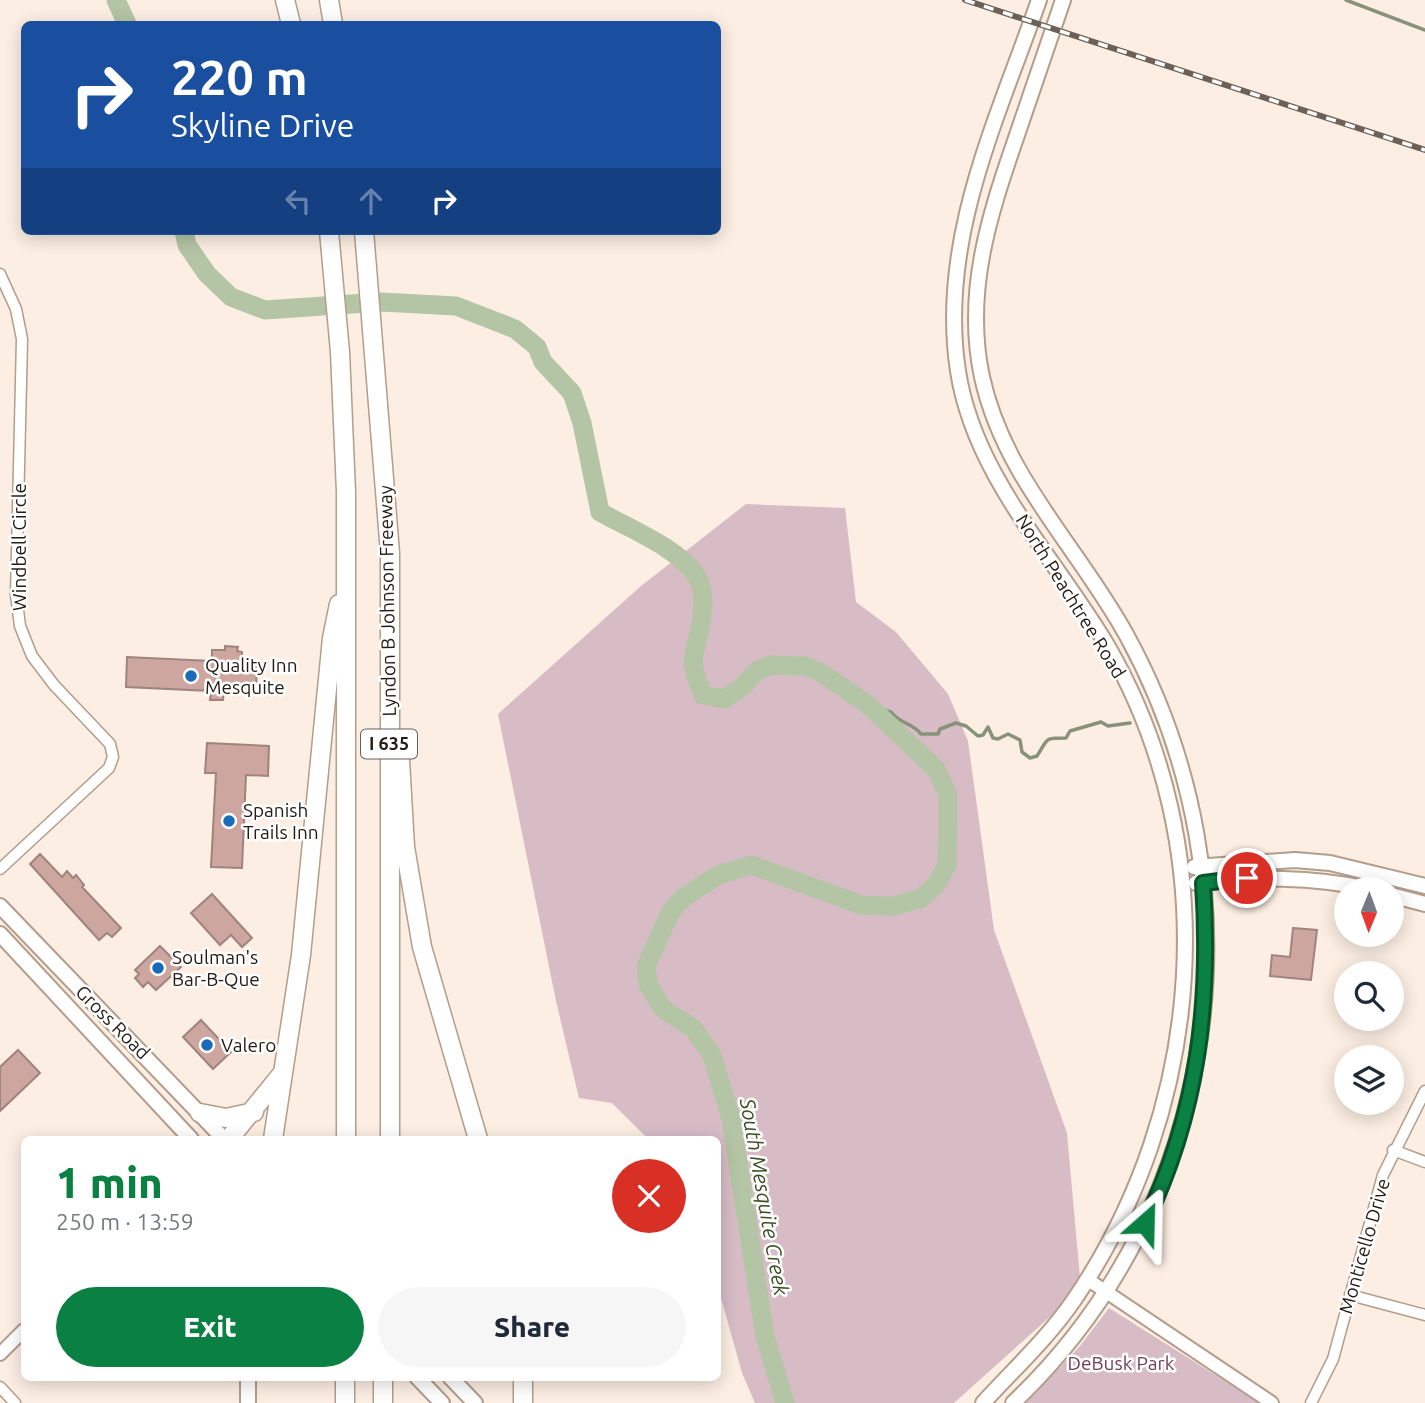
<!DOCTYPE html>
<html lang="en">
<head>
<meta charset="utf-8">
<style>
  body { margin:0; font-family:Ubuntu,sans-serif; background:#f6f6f7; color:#1f2937; height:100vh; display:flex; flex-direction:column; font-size:26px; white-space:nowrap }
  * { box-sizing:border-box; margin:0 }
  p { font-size:23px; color:#747a83 }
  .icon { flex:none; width:38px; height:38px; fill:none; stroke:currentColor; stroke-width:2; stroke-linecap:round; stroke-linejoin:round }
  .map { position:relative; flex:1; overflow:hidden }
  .panel { position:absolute; left:21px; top:1136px; width:700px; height:245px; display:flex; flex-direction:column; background:#fff; border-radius:10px; box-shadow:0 4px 18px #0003 }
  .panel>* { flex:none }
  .hud { position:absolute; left:21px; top:21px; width:700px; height:214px; border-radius:10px; box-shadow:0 4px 18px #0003; background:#1a4fa0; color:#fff; overflow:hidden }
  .needle { width:46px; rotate:181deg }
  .controls { position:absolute; left:1334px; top:877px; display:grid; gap:14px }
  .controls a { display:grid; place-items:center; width:70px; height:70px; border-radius:50%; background:#fff; box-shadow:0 4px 18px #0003; font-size:35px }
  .pin { position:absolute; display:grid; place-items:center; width:60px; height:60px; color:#fff; margin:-30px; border:4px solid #fff; border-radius:50%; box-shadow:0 2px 7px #0007 }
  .me { position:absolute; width:77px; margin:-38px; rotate:25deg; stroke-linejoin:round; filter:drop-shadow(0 0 5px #0008) }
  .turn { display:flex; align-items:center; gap:24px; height:147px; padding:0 35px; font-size:32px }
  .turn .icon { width:91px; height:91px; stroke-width:2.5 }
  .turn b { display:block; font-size:49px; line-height:60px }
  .lanes { display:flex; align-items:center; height:66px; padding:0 35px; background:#0003; justify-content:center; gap:35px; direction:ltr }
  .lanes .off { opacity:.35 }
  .round { display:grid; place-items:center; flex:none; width:74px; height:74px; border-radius:37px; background:#f6f6f7 }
  .head { display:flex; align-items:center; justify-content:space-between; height:119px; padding:0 35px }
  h1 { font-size:42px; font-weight:800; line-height:52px; color:#0b8043 }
  .cta { display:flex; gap:14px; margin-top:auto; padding:14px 35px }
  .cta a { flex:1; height:80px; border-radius:42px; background:#0b8043; color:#fff; font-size:28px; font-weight:800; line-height:80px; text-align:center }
  .cta a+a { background:#f6f6f7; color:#1f2937 }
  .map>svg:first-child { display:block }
  .green { fill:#d7bcc6 }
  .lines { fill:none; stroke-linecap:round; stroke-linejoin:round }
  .stream { stroke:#88927a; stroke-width:3.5 }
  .river { stroke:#b4c5a5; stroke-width:19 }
  .building { fill:#cda6a0; stroke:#9f837e; stroke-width:2 }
  .minor-casing { stroke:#b39d8b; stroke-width:13 }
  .tertiary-casing { stroke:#b39d8b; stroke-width:16 }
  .secondary-casing { stroke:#b39d8b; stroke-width:18 }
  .motorway-casing { stroke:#b39d8b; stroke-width:21 }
  .minor { stroke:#fff; stroke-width:10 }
  .tertiary { stroke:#fff; stroke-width:12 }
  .secondary { stroke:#fff; stroke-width:14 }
  .motorway { stroke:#fff; stroke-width:18 }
  .rail-casing { stroke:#6b6158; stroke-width:6 }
  .rail { stroke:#fff; stroke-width:3.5; stroke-dasharray:10; stroke-linecap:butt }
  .route-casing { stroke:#07532c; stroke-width:18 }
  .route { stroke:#0b8043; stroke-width:12 }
  .poi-dot { fill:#196ab9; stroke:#fff; stroke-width:2.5 }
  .labels { text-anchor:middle; stroke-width:5; stroke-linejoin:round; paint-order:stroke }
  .shield { fill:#fff; stroke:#655f5a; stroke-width:2 }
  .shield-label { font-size:18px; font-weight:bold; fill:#231b14 }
  .street-label { font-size:19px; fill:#231b14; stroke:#fff }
  .poi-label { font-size:19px; fill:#231b14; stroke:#fff; text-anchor:start }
  .park-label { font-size:19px; fill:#713d53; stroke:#fff }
  .water-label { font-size:21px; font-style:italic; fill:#384e1e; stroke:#fff }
</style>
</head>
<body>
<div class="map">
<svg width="1425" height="1403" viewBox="0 0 1425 1403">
  <rect width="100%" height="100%" fill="#fceee2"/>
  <g class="green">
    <path d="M746,504L845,508L856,602L896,632L948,694L968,741L994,930L1067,1133L1081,1289L954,1403H755L742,1373L718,1287V1139H648L612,1103L579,1098L556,1001L498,714L641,586Z"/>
    <path d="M1109,1308L1247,1395L1259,1403H1026L1080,1346Z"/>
  </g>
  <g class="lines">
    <g class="stream">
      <path d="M1346,0L1425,30"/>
      <path d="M136,232L139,231"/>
      <path d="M870,707L891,712C900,724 913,723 921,734H938L940,729L956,723L966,726L978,736L983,735L988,727L993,738L998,739L1008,734L1020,740L1022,752L1030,758L1037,756C1049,738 1043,738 1066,738L1070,731L1101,722L1108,726L1130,723"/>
    </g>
    <g class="river">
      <path d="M116,0L127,24"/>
      <path d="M184,231L187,245L207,274L231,297L265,310L381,302L456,306L515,329L537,347L543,362L572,393L582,423L600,512C628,528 681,549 697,577C705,590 703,609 701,624C693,662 688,657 703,695L724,699L742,687L757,671L770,665L805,666L820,672L867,704L936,769L948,795L947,865L935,886L920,899L893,906L861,905L752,865L718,875L683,898L670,913L646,966L648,984L663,1009L693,1028L712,1055L731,1119L765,1336L785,1403"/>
    </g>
  </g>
  <g class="building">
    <path d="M225,646L238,647L237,651L242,652V663L257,664L256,692L224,690L223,700H210L211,691L126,687L127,657L212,661V650H225Z"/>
    <path d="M207,743L269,746L268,776L246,775L242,868L211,867L216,773H205Z"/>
    <path d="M40,854L62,877L67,871L73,878L76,875L84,885L82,887L121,928L112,937L107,933L99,940L30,864Z"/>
    <path d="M212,894L252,938L242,947L231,935L220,945L191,913Z"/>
    <path d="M1293,928L1317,930L1311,980L1270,976L1272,955L1290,957Z"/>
    <path d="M160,946L181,967L156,990L148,982L143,987L135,978L139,974L135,970Z"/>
    <path d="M201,1020L231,1052L213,1069L183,1037Z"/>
    <path d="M18,1050L40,1073L0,1111V1067Z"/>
  </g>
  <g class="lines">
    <g class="minor-casing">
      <g id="minor">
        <path d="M0,274L16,309L22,339L16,595L20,626L32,656L54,685L110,744L113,757L109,768L0,869"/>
        <path d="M1393,1150L1425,1162"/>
        <path d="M1350,1295L1425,1315"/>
        <path d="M0,1387L15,1403"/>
        <path d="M1311,1403L1333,1359L1383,1175L1425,1091"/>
      </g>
    </g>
    <g class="tertiary-casing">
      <g id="tertiary">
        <path d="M1087,1279L1272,1403"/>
        <path d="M0,1354L24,1330"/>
      </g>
    </g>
    <g class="secondary-casing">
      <g id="secondary">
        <path d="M1194,867L1295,860L1330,863L1425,886"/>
        <path d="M1196,883C1255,877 1310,876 1369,889"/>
        <path d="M1391,895L1425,904"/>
        <path d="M0,906L224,1139"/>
        <path d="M0,934L191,1139"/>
        <path d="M417,1377L442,1403"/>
        <path d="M450,1377L475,1403"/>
        <path d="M248,1403V1377"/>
        <path d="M983,1403C1014,1369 1048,1338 1074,1300C1205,1108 1225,848 1107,645C1054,556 974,476 958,371C938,241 997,120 1039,0"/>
        <path d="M1013,1403C1222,1205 1264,887 1127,636C1079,548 1004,478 982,377C964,293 989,216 1016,138C1032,92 1047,46 1063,0"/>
      </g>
    </g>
    <g class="motorway-casing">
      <g id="motorway">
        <path d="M285,0L291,24"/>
        <path d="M329,0L333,24"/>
        <path d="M329,231L340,352L346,492V1139"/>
        <path d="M364,231L390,553V1139"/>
        <path d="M400,760L405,847L422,947L478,1139"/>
        <path d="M200,1113L226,1118L254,1112"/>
        <path d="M229,1139L281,1075"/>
        <path d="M273,1139L301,955L332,638L339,604"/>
        <path d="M383,1377V1403"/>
        <path d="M523,1377V1403"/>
        <path d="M345,1403V1377"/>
      </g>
    </g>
    <use href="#minor" class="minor"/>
    <use href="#tertiary" class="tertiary"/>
    <use href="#secondary" class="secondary"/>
    <use href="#motorway" class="motorway"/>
    <g class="rail-casing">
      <path id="rail" d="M965,0L1425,150"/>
    </g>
    <use href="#rail" class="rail"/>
  </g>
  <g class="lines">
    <g class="route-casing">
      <path id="route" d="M1145,1223C1198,1113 1211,1003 1203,883L1247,878"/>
    </g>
    <use href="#route" class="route"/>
  </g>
  <g class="poi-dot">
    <circle cx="191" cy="676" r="7"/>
    <circle cx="229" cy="821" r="7"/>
    <circle cx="158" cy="968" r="7"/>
    <circle cx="207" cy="1045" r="7"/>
  </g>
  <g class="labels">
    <rect class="shield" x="361" y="729.5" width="56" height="29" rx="5"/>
    <g class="shield-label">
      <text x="389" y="750">I 635</text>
    </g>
    <g class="street-label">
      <text transform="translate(19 547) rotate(-90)" y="7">Windbell Circle</text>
      <text transform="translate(1071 596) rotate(58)" y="7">North Peachtree Road</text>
      <text transform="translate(387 601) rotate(-91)" y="7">Lyndon B Johnson Freeway</text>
      <text transform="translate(113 1022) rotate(45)" y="7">Gross Road</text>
      <text transform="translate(1364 1246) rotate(-74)" y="7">Monticello Drive</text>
    </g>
    <g class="poi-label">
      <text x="205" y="672">Quality Inn<tspan x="205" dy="22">Mesquite</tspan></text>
      <text x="243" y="817">Spanish<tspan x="243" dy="22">Trails Inn</tspan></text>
      <text x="172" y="964">Soulman's<tspan x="172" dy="22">Bar-B-Que</tspan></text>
      <text x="221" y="1052">Valero</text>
    </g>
    <g class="park-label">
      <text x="1121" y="1370">DeBusk Park</text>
    </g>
    <g class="water-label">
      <text transform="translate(764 1197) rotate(80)" y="7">South Mesquite Creek</text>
    </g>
  </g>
</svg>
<div class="controls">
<a><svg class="needle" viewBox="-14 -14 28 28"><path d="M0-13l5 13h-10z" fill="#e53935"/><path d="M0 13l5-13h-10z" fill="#747a83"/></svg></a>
<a><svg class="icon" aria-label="search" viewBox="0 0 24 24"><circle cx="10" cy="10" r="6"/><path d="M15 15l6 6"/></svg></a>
<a><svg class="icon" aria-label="layers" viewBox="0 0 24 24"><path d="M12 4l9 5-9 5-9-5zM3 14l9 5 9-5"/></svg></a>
</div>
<div class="pin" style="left:1247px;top:878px;background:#d93025"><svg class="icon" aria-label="arrive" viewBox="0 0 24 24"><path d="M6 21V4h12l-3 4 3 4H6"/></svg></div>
<svg class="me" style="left:1145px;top:1223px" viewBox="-20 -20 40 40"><path d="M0-17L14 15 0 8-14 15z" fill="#0b8043" stroke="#fff" stroke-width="4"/></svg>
<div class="hud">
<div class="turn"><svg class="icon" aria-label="right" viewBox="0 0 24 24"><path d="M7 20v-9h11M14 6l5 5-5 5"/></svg><div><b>220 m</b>Skyline Drive</div></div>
<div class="lanes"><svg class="icon off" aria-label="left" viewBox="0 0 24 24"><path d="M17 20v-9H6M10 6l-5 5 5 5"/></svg><svg class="icon off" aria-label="ahead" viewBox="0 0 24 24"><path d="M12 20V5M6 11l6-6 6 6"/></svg><svg class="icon" aria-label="right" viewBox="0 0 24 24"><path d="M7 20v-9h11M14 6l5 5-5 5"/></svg></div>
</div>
<section class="panel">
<div class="head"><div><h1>1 min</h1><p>250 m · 13:59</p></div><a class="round" style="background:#d93025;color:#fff"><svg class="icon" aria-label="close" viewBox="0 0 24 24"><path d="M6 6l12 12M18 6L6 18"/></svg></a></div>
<div class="cta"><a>Exit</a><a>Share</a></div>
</section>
</div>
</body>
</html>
